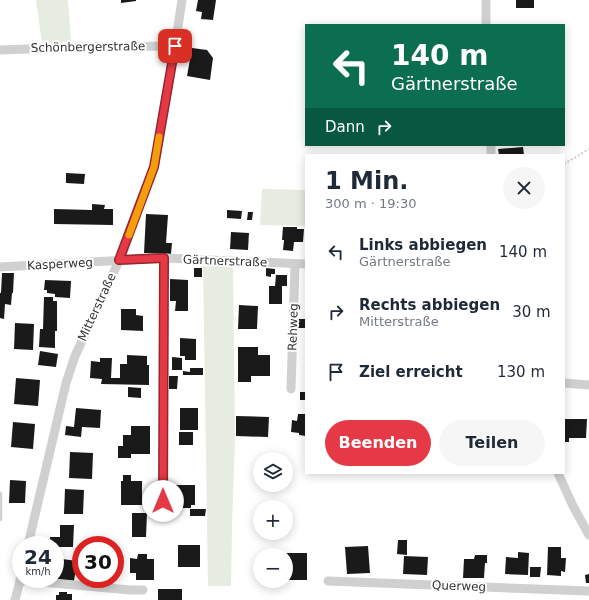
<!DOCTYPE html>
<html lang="de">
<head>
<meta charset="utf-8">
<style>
  body { margin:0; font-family:"DejaVu Sans",sans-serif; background:#f6f6f7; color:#1f2937; height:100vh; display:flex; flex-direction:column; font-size:15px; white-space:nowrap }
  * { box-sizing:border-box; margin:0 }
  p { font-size:13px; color:#747a83 }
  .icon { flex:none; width:22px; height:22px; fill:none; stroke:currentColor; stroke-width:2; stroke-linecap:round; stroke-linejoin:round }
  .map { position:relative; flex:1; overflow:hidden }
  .drawer { position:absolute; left:305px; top:154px; width:260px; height:320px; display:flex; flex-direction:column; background:#fff; border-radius:0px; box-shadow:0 2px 10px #0003 }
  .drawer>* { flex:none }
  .banner { position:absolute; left:305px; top:24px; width:260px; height:122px; border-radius:0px; box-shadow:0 2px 10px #0003; background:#0b6e4f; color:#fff; overflow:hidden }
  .fabs { position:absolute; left:253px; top:452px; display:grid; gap:8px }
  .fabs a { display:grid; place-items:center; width:40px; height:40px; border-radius:50%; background:#fff; box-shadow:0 2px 10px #0003; font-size:20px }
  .speed { position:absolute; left:12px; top:536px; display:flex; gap:8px; font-size:20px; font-weight:700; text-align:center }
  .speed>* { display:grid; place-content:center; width:52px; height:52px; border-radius:50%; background:#fff; box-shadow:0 2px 10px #0003; line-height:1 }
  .speed small { font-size:10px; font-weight:400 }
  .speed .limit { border:6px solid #d22; background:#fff; color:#111 }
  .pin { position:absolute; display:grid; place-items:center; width:34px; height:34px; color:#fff; margin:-17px; border-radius:8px; box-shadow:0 2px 6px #0006 }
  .me { position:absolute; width:44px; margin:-22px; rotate:0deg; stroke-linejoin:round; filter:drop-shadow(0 0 3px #0008) }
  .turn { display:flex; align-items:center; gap:14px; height:84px; padding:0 20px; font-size:18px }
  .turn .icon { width:52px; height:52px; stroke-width:2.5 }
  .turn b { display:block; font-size:28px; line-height:34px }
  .then { display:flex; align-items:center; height:38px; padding:0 20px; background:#0003; gap:8px; font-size:15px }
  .round { display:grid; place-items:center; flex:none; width:42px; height:42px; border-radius:21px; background:#f6f6f7 }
  .head { display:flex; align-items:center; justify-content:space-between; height:68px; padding:0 20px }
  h1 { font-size:24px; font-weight:600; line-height:30px }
  .button { display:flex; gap:8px; margin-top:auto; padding:8px 20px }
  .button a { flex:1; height:46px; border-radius:24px; background:#e63946; color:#fff; font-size:16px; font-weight:600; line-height:46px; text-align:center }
  .button a+a { background:#f6f6f7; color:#1f2937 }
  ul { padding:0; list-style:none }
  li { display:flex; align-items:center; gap:12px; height:60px; padding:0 20px }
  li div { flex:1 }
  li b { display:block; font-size:15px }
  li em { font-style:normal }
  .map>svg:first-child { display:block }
  .green { fill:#e6ecdf }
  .building { fill:#1a1a1a }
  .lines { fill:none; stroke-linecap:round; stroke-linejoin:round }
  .path { stroke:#cdcdcd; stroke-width:2; stroke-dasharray:2 2; stroke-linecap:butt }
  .lane { stroke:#d0d0d0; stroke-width:4.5 }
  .street { stroke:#d0d0d0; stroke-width:9 }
  .route-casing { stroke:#96252e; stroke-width:10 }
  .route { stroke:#e63946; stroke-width:7 }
  .slow { stroke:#f59e0b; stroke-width:7 }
  .labels { text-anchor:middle; stroke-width:4; stroke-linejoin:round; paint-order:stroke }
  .street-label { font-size:12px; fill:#333; stroke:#fff }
</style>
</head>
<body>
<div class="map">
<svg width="589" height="600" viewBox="0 0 589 600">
  <rect width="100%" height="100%" fill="#fff"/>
  <g class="green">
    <path d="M36,0H68L71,42L42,43Z"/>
    <path d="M262,189L306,190V226L260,225Z"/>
    <path d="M233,265L235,439L232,526L231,586H208L203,266Z"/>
  </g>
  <g class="building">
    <path d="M121,0H136V1L121,3Z"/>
    <path d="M198,0H216L213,20L201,19L202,12L196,11Z"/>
    <rect x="516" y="0" width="18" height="8"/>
    <path d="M192,48L207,50L213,58L210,80L187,76Z"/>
    <path d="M523,147L524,155H499L498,149Z"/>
    <path d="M66,173L85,174L84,184L66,183Z"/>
    <path d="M92,204L105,205L104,209H113V225L54,224V209L92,210Z"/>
    <path d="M227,210L242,211L241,219L227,218Z"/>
    <path d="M248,212H253L252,220H247Z"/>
    <path d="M146,214L168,215L166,243H172L171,254L144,253Z"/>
    <path d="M283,227H297V229H304L303,242H294L293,251L283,250L284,240H282Z"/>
    <path d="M231,232L249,233L248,250L230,249Z"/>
    <rect x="194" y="268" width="8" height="9"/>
    <path d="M266,268L275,269V274H271V277L266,276Z"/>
    <path d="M2,273H14L13,293H12L11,305L5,304L4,319L0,318V293H1Z"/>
    <path d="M276,275H287V286H282V304H269V286H275Z"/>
    <path d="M170,279L188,280V311H175L176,301H170Z"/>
    <path d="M45,280L71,281L70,298L55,297V294L47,293V290H44Z"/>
    <path d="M44,297H53V301H57V331H55V348L39,347L40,329H43Z"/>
    <path d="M239,305L258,306L257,329H238Z"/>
    <path d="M121,309H136V315L143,316V331L121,330Z"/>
    <rect x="297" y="319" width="9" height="9"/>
    <path d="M15,323L34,324L33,350L14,349Z"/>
    <path d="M180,338L196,339V360H185V356H180Z"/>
    <path d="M238,347H258V355H270V376H251V382H238Z"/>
    <path d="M40,351L58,354L56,367L38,365Z"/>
    <path d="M127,355L147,356V365H149V385L101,384L102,379L90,378L91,361L100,362V358H112L111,378H120V364H127Z"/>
    <path d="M172,357L182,358V370H172Z"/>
    <path d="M190,368H203V375H183V371L190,372Z"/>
    <path d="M169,376H178L177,389H169Z"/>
    <path d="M16,378L40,380L38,406L14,404Z"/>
    <path d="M128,387L141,388V398L128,397Z"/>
    <rect x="300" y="392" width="6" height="8"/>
    <path d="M76,408L101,410L100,428L82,427L81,437L65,435L66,426L74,427Z"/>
    <rect x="180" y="408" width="18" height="22"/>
    <path d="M298,414H306V436L299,435V433L291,432L292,420L297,421Z"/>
    <path d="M236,416L269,417L268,437L236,436Z"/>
    <path d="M564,419H587L586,438H569V442H564Z"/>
    <path d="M13,422L35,424L33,449L11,447Z"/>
    <path d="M131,426H150V454H131V458H118V446H123V435H131Z"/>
    <rect x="179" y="432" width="14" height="13"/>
    <path d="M70,452L93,453L92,479L69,478Z"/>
    <path d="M123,475H131V481H142V505H121V481H123Z"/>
    <path d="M10,480L26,481L25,503H9Z"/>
    <path d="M176,485H195V505H191V508H179V504H177Z"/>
    <path d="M65,489L84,490L83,514H64Z"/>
    <path d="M190,509H206L205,516H190Z"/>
    <path d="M132,513H147L146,537H132Z"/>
    <path d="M60,525H74L73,547H55V545H50V537H60Z"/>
    <path d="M398,540H407V555L397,554Z"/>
    <rect x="178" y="545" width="22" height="22"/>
    <path d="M368,546L370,573L347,574L345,547Z"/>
    <path d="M548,547H561V558H566L565,572L561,571V576L547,575Z"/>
    <path d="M518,552L529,553L528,575L505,574L506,557L518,558Z"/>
    <path d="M263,553H307V580H286V555H263Z"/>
    <path d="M138,554H147V559H154V580H136V573H130V558L137,559Z"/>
    <path d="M475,555H487V563H485L484,578H463L464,559H474Z"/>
    <path d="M404,556L428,557L427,575L403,574Z"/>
    <path d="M55,558L77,561L74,581L55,579Z"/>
    <path d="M530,567H541L540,577H530Z"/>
    <path d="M589,574V583H586L585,575Z"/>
    <rect x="158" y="589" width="24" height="11"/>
    <path d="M59,592H67V594H72V600H56V595H59Z"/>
  </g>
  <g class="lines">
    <path class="path" d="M564,164L589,149"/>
    <path class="lane" d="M0,519V494"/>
    <g class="street">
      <path d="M486,0V25"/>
      <path d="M0,50L84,47L175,46"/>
      <path d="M491,145V155"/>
      <path d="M0,267L164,258L306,264"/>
      <path d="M564,383L589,385"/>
      <path d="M291,389L295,264"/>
      <path d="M558,473L573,506L589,535"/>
      <path d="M163,516L164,258"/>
      <path d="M28,545L66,383L75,356L123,252L154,167L175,46L182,0"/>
      <path d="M20,580L130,590H143"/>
      <path d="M328,581L589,591"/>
      <path d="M15,600L21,577"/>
    </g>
  </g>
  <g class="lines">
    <g class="route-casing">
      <path id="route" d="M163,501L164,258L119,260L154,167L175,46"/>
    </g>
    <use href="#route" class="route"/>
    <path class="slow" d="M129,235L154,167L159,137"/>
  </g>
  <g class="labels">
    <g class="street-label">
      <text transform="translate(88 47) rotate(-1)" y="4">Schönbergerstraße</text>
      <text transform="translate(225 261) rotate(2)" y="4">Gärtnerstraße</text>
      <text transform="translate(60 264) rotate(-3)" y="4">Kasperweg</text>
      <text transform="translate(97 307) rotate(-65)" y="4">Mitterstraße</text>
      <text transform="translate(293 327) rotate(-88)" y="4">Rehweg</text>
      <text transform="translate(459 586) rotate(2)" y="4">Querweg</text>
    </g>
  </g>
</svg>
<div class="fabs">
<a><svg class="icon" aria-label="layers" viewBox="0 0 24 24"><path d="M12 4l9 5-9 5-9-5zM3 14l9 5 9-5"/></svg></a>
<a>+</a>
<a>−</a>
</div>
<div class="speed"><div>24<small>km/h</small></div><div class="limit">30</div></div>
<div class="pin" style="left:175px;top:46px;background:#d93025"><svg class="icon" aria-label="arrive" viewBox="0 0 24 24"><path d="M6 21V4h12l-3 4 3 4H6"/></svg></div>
<svg class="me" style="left:163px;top:501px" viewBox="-20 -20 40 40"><circle r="19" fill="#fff"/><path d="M0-13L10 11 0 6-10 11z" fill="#e63946"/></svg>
<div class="banner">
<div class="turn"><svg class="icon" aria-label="left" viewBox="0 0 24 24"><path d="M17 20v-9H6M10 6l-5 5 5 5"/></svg><div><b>140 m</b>Gärtnerstraße</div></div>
<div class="then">Dann<svg class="icon" aria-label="right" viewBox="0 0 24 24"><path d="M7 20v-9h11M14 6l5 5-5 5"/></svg></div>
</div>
<section class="drawer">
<div class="head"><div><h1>1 Min.</h1><p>300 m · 19:30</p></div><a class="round"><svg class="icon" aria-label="close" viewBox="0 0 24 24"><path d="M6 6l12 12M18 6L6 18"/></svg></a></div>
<ul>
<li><svg class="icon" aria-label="left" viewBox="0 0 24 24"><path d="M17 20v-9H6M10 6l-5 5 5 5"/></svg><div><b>Links abbiegen</b><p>Gärtnerstraße</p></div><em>140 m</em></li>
<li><svg class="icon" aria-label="right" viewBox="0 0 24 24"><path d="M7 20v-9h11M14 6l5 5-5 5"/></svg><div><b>Rechts abbiegen</b><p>Mitterstraße</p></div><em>30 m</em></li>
<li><svg class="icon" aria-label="arrive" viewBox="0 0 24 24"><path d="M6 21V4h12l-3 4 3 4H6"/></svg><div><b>Ziel erreicht</b></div><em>130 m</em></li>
</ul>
<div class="button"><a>Beenden</a><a>Teilen</a></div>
</section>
</div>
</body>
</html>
